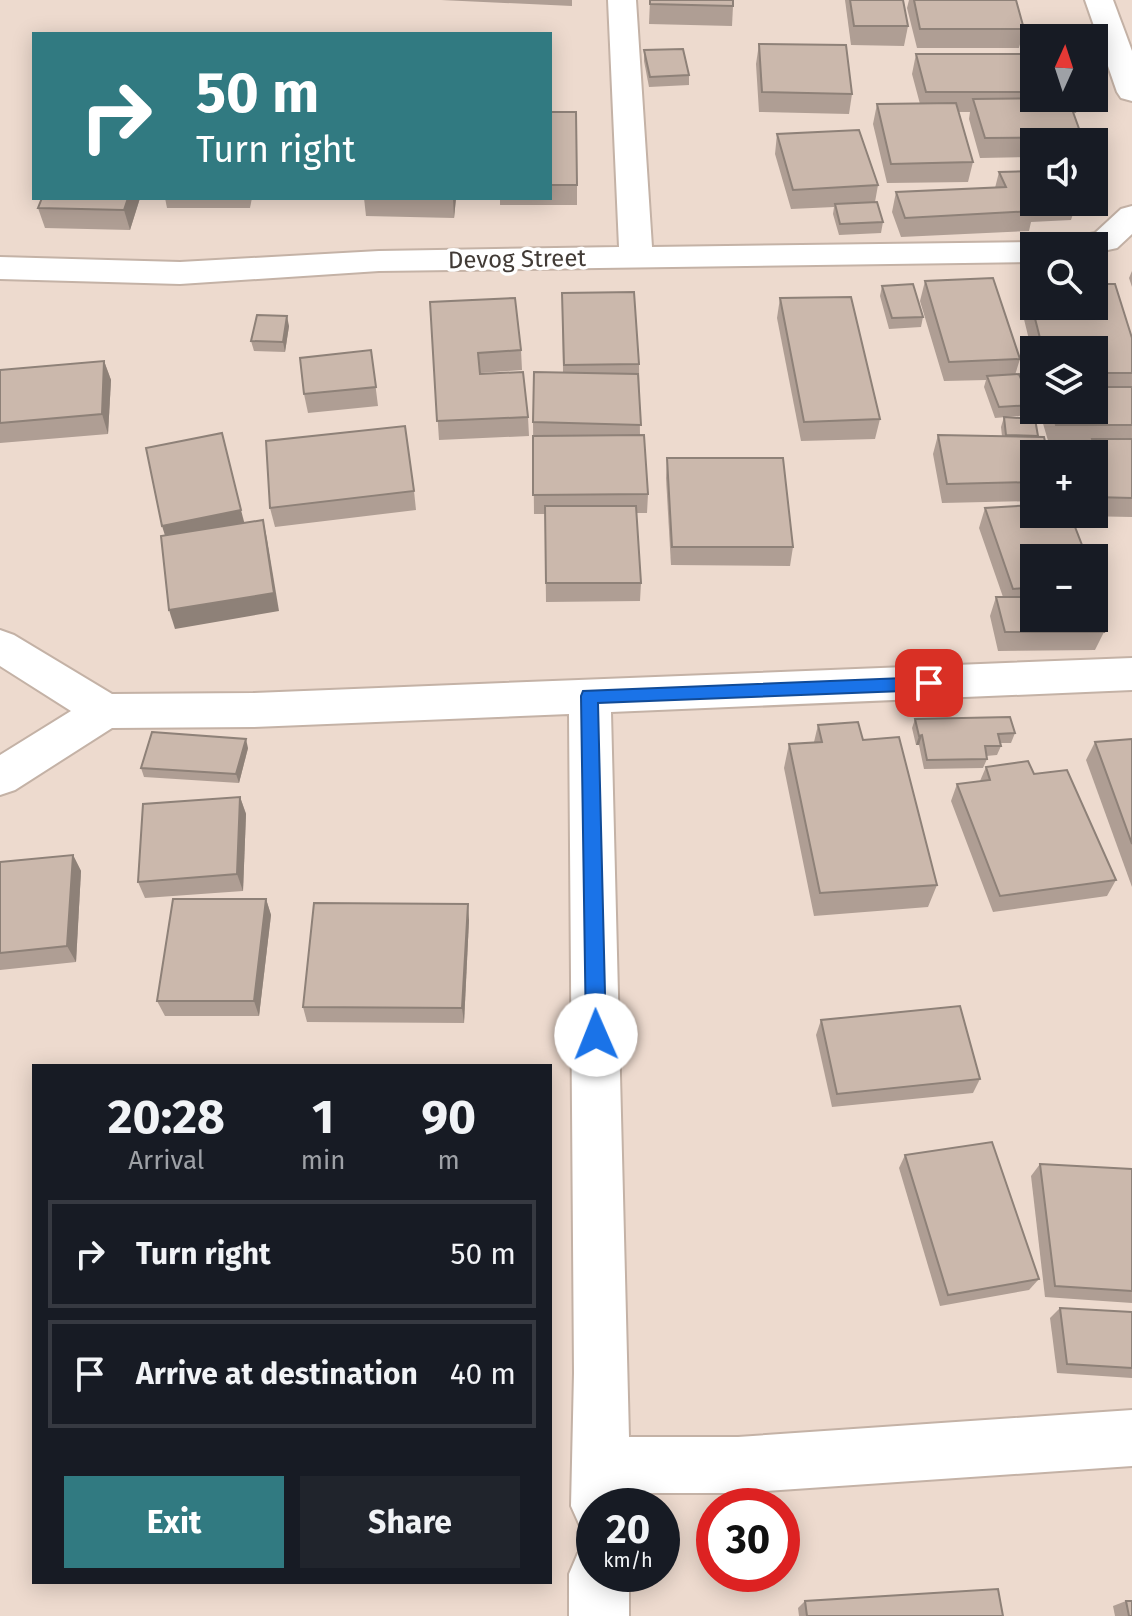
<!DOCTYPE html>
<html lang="en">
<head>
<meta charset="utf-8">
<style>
  body { margin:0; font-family:"Fira Sans",sans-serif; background:#20242c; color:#f1f3f6; height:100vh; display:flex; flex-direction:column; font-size:30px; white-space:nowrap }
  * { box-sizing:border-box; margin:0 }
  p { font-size:26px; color:#9ea1a6 }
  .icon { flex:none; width:44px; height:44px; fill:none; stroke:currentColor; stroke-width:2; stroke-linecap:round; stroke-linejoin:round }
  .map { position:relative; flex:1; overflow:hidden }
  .side { position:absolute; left:32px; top:1064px; width:520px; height:520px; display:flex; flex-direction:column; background:#171b24; border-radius:0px; box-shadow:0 4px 20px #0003 }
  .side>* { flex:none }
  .banner { position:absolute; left:32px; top:32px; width:520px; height:168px; border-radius:0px; box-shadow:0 4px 20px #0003; background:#317a81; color:#fff; overflow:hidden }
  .needle { width:52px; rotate:3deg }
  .tools { position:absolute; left:1020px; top:24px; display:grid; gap:16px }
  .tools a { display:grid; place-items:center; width:88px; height:88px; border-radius:0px; background:#171b24; box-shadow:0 4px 20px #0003; font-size:40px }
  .speed { position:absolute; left:576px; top:1488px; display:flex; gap:16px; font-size:40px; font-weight:700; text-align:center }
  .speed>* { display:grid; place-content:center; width:104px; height:104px; border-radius:50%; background:#171b24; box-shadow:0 4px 20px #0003; line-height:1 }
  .speed small { font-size:20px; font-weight:400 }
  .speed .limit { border:12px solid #d22; background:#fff; color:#111 }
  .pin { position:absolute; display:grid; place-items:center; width:68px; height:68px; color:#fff; margin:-34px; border-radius:16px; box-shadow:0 4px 12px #0006 }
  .me { position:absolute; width:88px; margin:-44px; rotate:359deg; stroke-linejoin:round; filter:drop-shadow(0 0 6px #0008) }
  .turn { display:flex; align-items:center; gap:28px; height:168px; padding:0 32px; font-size:36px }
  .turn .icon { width:104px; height:104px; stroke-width:2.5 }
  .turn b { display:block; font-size:56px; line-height:68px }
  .eta { display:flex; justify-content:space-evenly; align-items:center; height:136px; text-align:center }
  .eta b { font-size:48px; font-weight:700; line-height:56px }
  .cta { display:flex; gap:16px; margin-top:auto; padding:16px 32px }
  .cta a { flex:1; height:92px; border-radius:0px; background:#317a81; color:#fff; font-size:32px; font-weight:700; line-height:92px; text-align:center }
  .cta a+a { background:#20242c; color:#f1f3f6 }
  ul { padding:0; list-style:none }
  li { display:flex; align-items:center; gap:24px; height:108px; margin:0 16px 12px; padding:0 16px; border:4px solid #363941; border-radius:0px }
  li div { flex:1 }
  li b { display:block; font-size:30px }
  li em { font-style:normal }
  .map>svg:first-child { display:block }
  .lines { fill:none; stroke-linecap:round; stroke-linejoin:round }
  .minor-casing { stroke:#c4b2a6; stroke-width:4 }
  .minor { fill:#fff; fill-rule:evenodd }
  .wall { fill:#af9e94 }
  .shaded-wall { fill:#8e8178 }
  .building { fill:#cbb8ac; stroke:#8e8178; stroke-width:2 }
  .route { fill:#1a73e8; stroke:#114b97; stroke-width:2 }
  .labels { text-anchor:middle; stroke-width:7; stroke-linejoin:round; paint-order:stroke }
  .far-street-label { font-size:24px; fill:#423b36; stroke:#fff }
</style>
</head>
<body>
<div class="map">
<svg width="1132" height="1616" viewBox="0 0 1132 1616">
  <rect width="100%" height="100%" fill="#eddace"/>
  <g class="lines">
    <g class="minor-casing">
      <g id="minor">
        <path d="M608,0H636L652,247L1034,242L1047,246H1034V262L379,271L180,284L0,279V257L180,262L379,251L619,247Z"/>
        <path d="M1085,0H1113L1132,51V101L1121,98L1117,92Z"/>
        <path d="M1132,206V234L1117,248L1094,253V246H1062L1066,239L1095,233L1121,209Z"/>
        <path d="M0,630L14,635L112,694L253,693L1132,658V690L611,712L629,1437H738L1132,1410V1466L738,1493H629V1506H594V1532L580,1526L571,1506L574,1373L569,714L253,727L112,728L15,790L0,795V755L71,711L0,666Z"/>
        <path d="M594,1547V1574H629V1616H569V1574L578,1553Z"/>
      </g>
    </g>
    <use href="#minor" class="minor"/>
  </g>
  <g class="wall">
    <path d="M441,0H572V6Z"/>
    <path d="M650,0L733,6L732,26L649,24Z"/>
    <path d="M845,0H903L908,26L904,46L851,45Z"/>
    <path d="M909,0H1016L1024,29L1019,48H917L907,8Z"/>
    <path d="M1031,27L1064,38H1034V51L1028,37Z"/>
    <path d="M759,44L852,94L849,114L759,112L756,64Z"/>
    <path d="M644,50L689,75V85L649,87L644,61Z"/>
    <path d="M916,54L1034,68V98L1079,103L1076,113H1073L1082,137L1081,142H1034V157L980,158L969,119L970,112H959L973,162L968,182L887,183L873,124L877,104H920L912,74Z"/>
    <path d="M550,112L577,185V205H500V198H550Z"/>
    <path d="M777,134L878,185L875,202L883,222L881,233L839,235L833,214L834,207L791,209L775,154Z"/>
    <path d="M999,172L1034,202H1077L1071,220L1031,222L1029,231L901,237L892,212L896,192L995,188Z"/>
    <path d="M140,198L130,230L45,228L38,208Z"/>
    <path d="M165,198H252L250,208H167Z"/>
    <path d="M364,198H456L454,218L366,216Z"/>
    <path d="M1132,271V287L1129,278Z"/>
    <path d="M925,281L1020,359L1015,375L1032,405L1029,415L995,418L984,387L986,380L944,381L920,301Z"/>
    <path d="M1026,283L1132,338V517L1080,516V514H1094V454H1073L1076,446L1089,447L1090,444H1049L1039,410H1094V350H1034V360L1020,303Z"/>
    <path d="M882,286L923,317L921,327L889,329L880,296Z"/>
    <path d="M562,293L639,364L640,435L648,494L647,513H636L641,583L640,601L546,602L545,514H534L533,422L563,372Z"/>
    <path d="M780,298L880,419L875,439L801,441L777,318Z"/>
    <path d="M430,302L521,350L522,370L480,373L528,417L529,436L439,440Z"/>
    <path d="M289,326L285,352L254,351L251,341Z"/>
    <path d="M371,350L378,406L308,413L304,394Z"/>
    <path d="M104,361L111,380L108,434L0,443V370Z"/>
    <path d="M1004,417L1038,437L1034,454V501L942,503L933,454L938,435L1002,436L1001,427Z"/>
    <path d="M667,458L793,547L790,566L671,565L666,478Z"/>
    <path d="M414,491L416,510L275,527L270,508Z"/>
    <path d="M985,508L1034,558V618L1104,632L1095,650L998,651L990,616L996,597H1003L979,528Z"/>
    <path d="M915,719L1015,733L1011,743H1000L1001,746L997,755L986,756L987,759L983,768L924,769L919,745H916L912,728Z"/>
    <path d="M818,725L863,740L937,885L928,907L814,916L784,768L789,744L814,742Z"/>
    <path d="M1132,739V887L1086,760L1095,742Z"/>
    <path d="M248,748L239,783L144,777L141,768Z"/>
    <path d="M986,767L1116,880L1107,896L993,912L951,801L957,784L980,781Z"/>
    <path d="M240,797L246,814L243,891L145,898L138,882Z"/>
    <path d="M73,855L81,871L76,962L0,970V862Z"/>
    <path d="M266,899L271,915L259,1016H165L157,1001Z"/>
    <path d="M469,920L464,1023L307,1022L303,1007Z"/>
    <path d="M821,1020L980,1079L973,1093L832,1107L816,1035Z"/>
    <path d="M905,1155L1039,1279L1029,1290L940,1306L899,1168Z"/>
    <path d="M1040,1164L1132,1169V1303L1045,1297L1031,1176Z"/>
    <path d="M1060,1308L1132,1312V1378L1057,1373L1050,1318Z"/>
    <path d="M805,1601L1003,1616H799L798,1608Z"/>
    <path d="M1126,1601L1132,1616H1115L1113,1606Z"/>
  </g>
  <g class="shaded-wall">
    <path d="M128,198H140L130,230L124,210Z"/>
    <path d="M453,198H456L454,218Z"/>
    <path d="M287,316L289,326L285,352L283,342Z"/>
    <path d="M104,361L111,380L108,434L102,414Z"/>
    <path d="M241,510L246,529L168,545L162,526Z"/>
    <path d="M263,520L267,539L279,611L175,629L169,610Z"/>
    <path d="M922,735L919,745H916L919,736Z"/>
    <path d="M246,739L248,748L239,783L236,774Z"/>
    <path d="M240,797L246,814L243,891L237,874Z"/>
    <path d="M73,855L81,871L76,962L67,946Z"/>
    <path d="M266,899L271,915L259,1016L254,1001Z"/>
    <path d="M468,904L469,920L464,1023L462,1008Z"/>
  </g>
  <g class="building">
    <path d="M650,0H733V6L650,4Z"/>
    <path d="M850,0H903L908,26H854Z"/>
    <path d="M914,0H1016L1024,29H920Z"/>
    <path d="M1059,26L1064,38H1036L1031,27Z"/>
    <path d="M759,44L846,45L852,94L762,92Z"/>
    <path d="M683,49L689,75L650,77L644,50Z"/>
    <path d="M916,54H1030L1034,68V92H926Z"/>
    <path d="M1052,98H1077L1079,103H1070L1068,98Z"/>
    <path d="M1068,98L1082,137L985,138L973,99Z"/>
    <path d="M956,103L973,162L891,164L877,104Z"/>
    <path d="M550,112H576L577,185H550Z"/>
    <path d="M859,130L878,185L793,190L777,134Z"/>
    <path d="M1034,171V202H1046L1031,203L1034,211L905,218L896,192L1006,187L999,172Z"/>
    <path d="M42,198H128L124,210L38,208Z"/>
    <path d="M877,202L883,222L840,224L835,204Z"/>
    <path d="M993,278L1020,359L949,362L925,281Z"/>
    <path d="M1026,283H1034V306H1094V284H1115L1132,338V373H1094V350H1043Z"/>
    <path d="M913,284L923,317L892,318L882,286Z"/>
    <path d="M634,292L639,364L564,365L562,293Z"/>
    <path d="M851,297L880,419L804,422L780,298Z"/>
    <path d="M515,298L521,350L478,353L480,374L523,372L528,417L437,421L430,302Z"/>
    <path d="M257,315L287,316L283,342L251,341Z"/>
    <path d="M371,350L376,387L304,394L300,358Z"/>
    <path d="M104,361L102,414L0,423V370Z"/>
    <path d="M534,372L638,374L641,425L533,422Z"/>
    <path d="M1019,374L1032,405L999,407L987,376Z"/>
    <path d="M1094,387H1132V425H1056L1052,410H1094Z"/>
    <path d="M1004,417L1035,419L1038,436L1006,435Z"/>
    <path d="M405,426L414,491L270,508L266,441Z"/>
    <path d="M222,433L241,510L162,526L146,448Z"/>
    <path d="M644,435L648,494L533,495V436Z"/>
    <path d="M938,435L1044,437L1048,454H1034V482L947,484Z"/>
    <path d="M1092,439H1132V498L1094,497V454H1078L1076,446L1094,447Z"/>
    <path d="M667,458H783L793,547H672Z"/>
    <path d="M1034,505V514H1070L1087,558H1034V587L1013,589L985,508Z"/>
    <path d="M545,506H636L641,583H546Z"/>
    <path d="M263,520L274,593L169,610L161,536Z"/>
    <path d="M1094,596L1104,632H1005L996,597H1034V618H1094Z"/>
    <path d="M1010,717L1015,733L998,734L1001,746H985L987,759L927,760L922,735L919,736L915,719Z"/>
    <path d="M858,722L863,740L899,737L937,885L820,893L789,744L822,742L818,725Z"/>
    <path d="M152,732L246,739L236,774L141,768Z"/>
    <path d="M1132,739V844L1095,742Z"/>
    <path d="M1028,761L1034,774L1067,770L1116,880L1000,896L957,784L990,780L986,767Z"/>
    <path d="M240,797L237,874L138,882L143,804Z"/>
    <path d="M73,855L67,946L0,953V862Z"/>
    <path d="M173,899H266L254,1001H157Z"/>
    <path d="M314,903L468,904L462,1008L303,1007Z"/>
    <path d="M960,1006L980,1079L837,1094L821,1020Z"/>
    <path d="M992,1142L1039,1279L948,1295L905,1155Z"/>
    <path d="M1040,1164L1132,1169V1291L1055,1286Z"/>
    <path d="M1060,1308L1132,1312V1368L1067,1364Z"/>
    <path d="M998,1589L1003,1616H807L805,1601Z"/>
    <path d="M1126,1601H1132V1616H1129Z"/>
  </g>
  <path class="route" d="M929,677L938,683L929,690L598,703L606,1035L603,1041L596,1044L589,1041L586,1035L581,696L583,691Z"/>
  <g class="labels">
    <g class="far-street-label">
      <text transform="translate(517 259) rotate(-1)" y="8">Devog Street</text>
    </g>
  </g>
</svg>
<div class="tools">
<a><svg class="needle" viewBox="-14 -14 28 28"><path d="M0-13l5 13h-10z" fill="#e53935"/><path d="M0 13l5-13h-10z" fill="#9ea1a6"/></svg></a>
<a><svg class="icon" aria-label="sound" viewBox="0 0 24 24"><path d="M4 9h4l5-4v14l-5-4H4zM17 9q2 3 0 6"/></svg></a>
<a><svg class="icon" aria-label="search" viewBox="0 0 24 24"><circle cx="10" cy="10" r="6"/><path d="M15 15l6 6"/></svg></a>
<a><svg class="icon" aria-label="layers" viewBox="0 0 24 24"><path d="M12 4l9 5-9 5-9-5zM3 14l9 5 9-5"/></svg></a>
<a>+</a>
<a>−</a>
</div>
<div class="speed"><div>20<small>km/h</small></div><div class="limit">30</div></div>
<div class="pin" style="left:929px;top:683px;background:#d93025"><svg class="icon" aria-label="arrive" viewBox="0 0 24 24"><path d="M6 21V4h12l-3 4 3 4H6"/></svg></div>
<svg class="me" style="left:596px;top:1035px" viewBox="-20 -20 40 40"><circle r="19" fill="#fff"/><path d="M0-13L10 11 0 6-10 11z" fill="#1a73e8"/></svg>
<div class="banner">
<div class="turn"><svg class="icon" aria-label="right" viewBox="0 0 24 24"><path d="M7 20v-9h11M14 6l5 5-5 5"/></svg><div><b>50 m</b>Turn right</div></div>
</div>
<section class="side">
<div class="eta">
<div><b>20:28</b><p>Arrival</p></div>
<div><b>1</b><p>min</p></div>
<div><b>90</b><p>m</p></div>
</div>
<ul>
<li><svg class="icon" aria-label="right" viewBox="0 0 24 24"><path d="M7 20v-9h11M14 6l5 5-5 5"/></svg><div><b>Turn right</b></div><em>50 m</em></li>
<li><svg class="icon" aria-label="arrive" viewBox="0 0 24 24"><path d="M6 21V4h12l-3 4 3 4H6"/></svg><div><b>Arrive at destination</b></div><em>40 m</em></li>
</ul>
<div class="cta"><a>Exit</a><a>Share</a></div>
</section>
</div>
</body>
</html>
